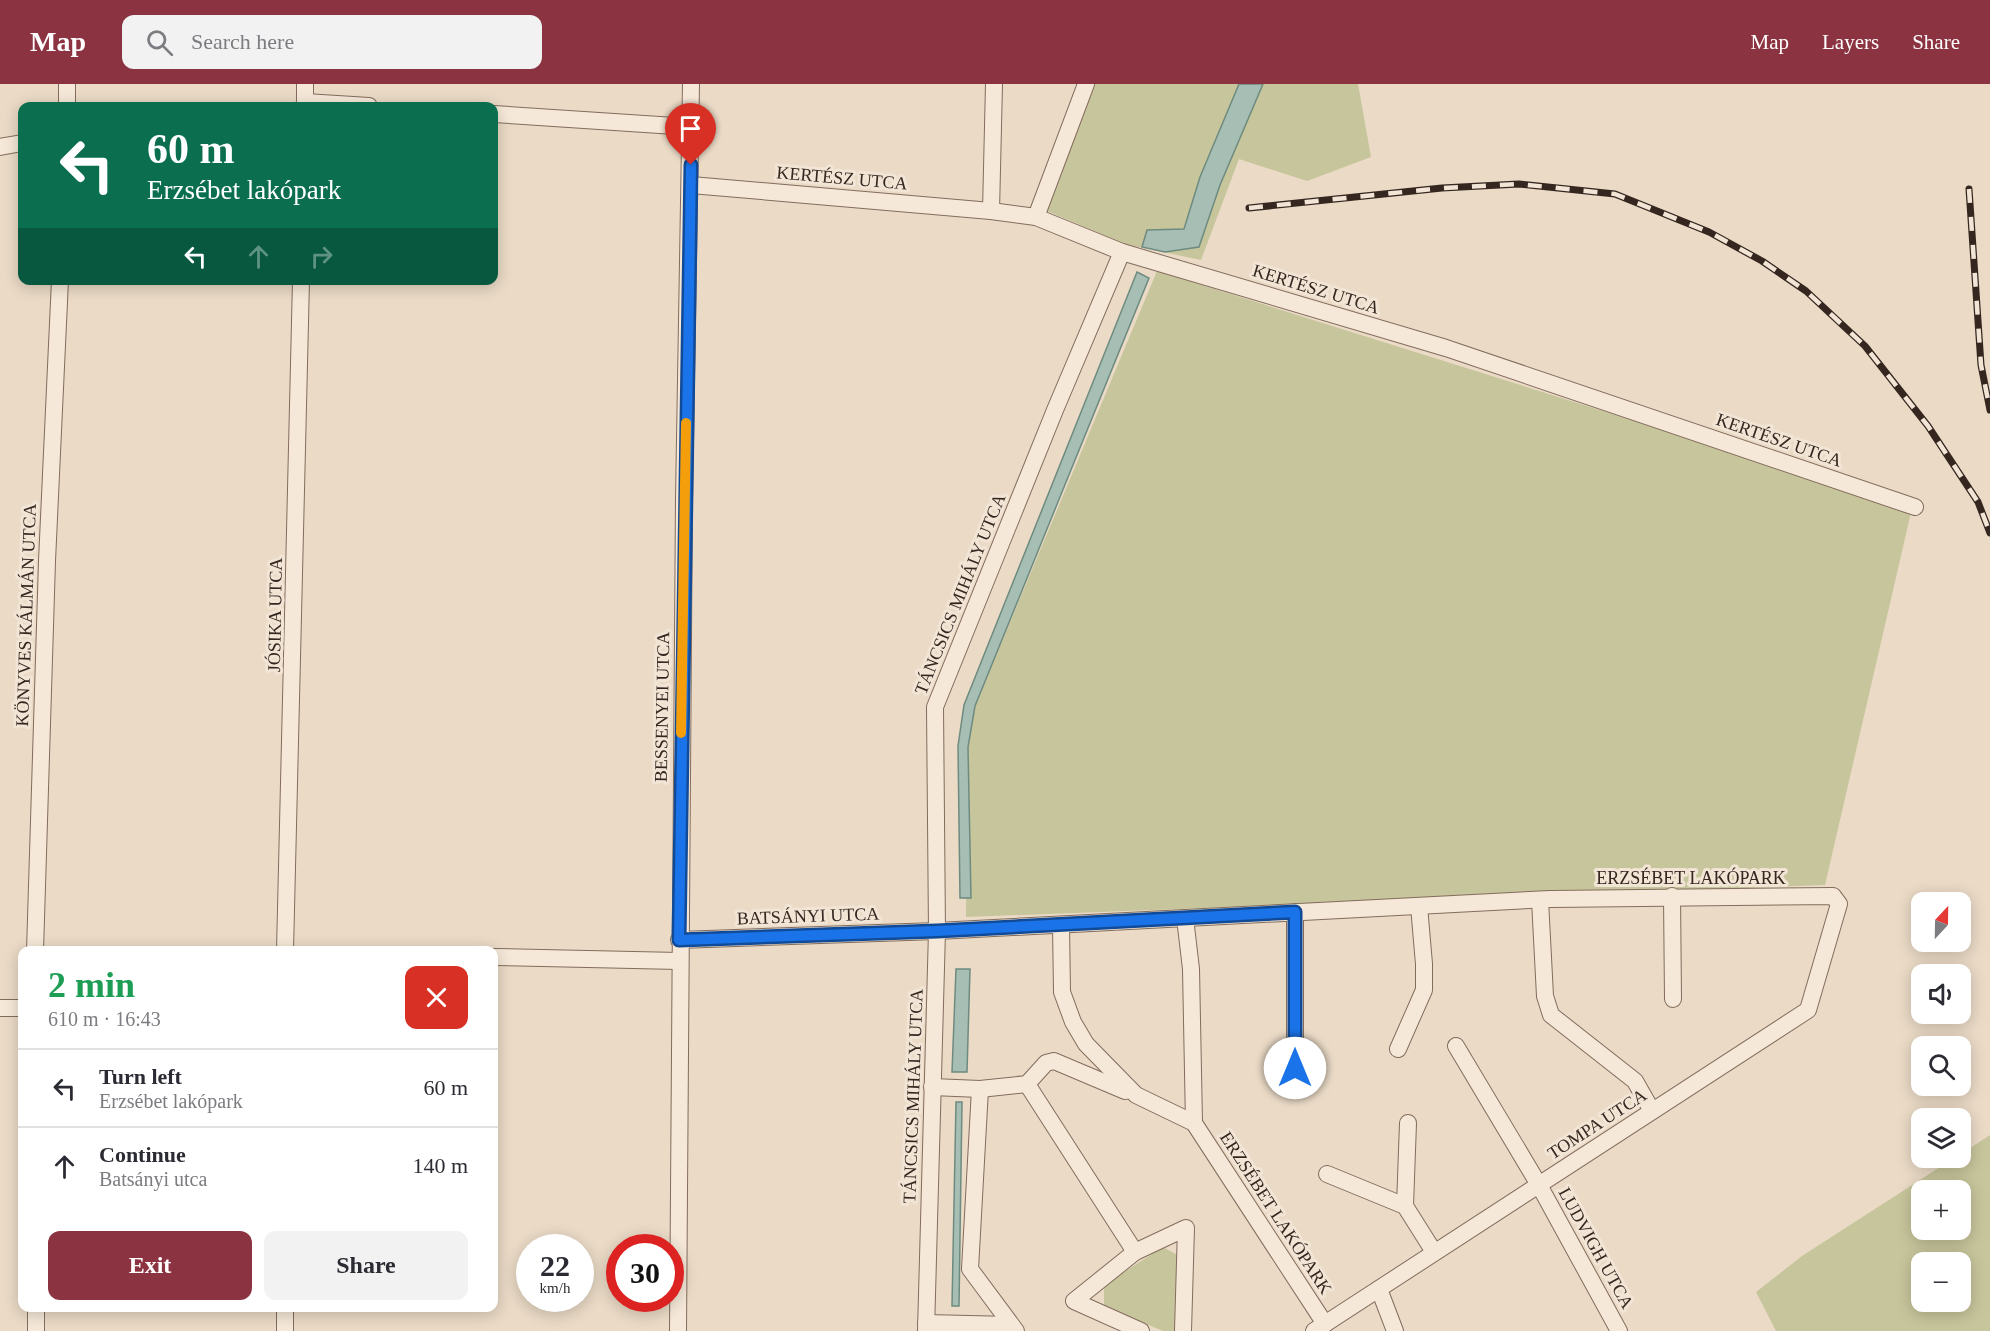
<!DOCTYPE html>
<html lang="en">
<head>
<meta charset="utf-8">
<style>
  body { margin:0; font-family:"Times New Roman",serif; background:#f2f2f3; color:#2b2b33; height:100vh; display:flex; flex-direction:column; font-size:22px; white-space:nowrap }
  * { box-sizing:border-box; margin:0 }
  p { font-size:20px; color:#7c7c81 }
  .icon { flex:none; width:33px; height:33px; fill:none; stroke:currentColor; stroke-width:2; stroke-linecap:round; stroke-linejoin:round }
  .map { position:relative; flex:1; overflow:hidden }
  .sheet { position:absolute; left:18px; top:862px; width:480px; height:366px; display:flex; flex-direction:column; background:#fff; border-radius:12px; box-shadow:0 3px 15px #0003 }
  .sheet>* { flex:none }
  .top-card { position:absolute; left:18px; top:18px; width:480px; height:183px; border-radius:12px; box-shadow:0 3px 15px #0003; background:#0b6e4f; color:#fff; overflow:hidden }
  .needle { width:39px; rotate:22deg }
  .tools { position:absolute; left:1911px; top:808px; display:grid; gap:12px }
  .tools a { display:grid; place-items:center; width:60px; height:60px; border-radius:12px; background:#fff; box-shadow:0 3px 15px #0003; font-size:30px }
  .speed { position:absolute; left:516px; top:1150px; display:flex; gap:12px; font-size:30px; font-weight:700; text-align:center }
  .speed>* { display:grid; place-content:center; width:78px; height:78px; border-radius:50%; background:#fff; box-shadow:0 3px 15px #0003; line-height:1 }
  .speed small { font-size:15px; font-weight:400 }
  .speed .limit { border:9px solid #d22; background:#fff; color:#111 }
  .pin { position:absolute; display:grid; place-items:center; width:51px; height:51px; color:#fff; margin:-62px -26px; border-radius:50% 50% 50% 0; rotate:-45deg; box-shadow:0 0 6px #0007 }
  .pin .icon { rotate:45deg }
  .me { position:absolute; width:66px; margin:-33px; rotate:0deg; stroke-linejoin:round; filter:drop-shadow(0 0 4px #0008) }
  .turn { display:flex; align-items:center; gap:21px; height:126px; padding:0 30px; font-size:27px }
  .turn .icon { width:78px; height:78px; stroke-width:2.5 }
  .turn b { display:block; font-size:42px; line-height:51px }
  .lanes { display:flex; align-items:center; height:57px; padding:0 30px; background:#0003; justify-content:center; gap:30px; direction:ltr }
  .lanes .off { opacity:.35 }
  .round { display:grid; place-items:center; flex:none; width:63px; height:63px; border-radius:12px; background:#f2f2f3 }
  .headline { display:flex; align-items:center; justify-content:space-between; height:102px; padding:0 30px }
  h1 { font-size:36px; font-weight:800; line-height:45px; color:#1e9e55 }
  .primary-button { display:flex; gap:12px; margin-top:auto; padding:12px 30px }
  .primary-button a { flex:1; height:69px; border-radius:12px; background:#8c3341; color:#fff; font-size:24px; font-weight:800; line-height:69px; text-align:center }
  .primary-button a+a { background:#f2f2f3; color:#2b2b33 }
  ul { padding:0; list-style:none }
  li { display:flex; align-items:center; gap:18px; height:78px; padding:0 30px; border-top:2px solid #e1e1e2 }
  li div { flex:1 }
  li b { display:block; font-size:22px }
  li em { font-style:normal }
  header { display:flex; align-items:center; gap:36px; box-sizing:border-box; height:84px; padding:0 30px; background:#8c3341; color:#fff }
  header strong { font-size:28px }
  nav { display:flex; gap:33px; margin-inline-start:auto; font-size:21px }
  .search { width:420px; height:54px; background:#f2f2f3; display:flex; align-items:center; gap:15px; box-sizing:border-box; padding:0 21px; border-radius:12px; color:#7c7c81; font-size:22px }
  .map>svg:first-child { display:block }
  .green { fill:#c7c59b; fill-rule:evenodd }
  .water { fill:#a7beb4; stroke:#6e8b80; stroke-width:1.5 }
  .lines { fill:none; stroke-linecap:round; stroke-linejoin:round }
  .street-casing { stroke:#836c5d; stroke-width:18 }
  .street { stroke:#f5e8d8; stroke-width:16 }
  .rail-casing { stroke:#352720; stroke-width:7 }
  .rail { stroke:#f2e5d5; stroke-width:4.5; stroke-dasharray:14; stroke-linecap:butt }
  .route-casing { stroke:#114b97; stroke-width:15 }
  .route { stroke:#1a73e8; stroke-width:10 }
  .slow { stroke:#f59e0b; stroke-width:10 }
  .labels { text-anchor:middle; stroke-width:6; stroke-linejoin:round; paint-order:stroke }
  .street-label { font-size:18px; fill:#352720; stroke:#f2e5d5 }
</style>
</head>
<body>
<header>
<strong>Map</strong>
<div class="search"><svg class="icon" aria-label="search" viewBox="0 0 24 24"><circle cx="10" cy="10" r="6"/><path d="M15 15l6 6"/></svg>Search here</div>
<nav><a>Map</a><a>Layers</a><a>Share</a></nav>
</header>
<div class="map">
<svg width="1990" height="1247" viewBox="0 0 1990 1247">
  <rect width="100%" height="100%" fill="#eadac6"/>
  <g class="green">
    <path d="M1095,0H1358L1371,73L1307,97L1239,75L1201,176L1125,160L1047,127Z"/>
    <path d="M1157,187L1912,424L1825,801L966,833L968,663L975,622Z"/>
    <path d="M1990,1051V1247H1776L1756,1208L1802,1172L1954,1074H1960L1961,1070ZM1922,1107H1960V1146H1922ZM1922,1179H1960V1218H1922Z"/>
    <path d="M1163,1163L1181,1173L1177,1247H1163L1104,1222V1201Z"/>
  </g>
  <g class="water">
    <path d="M1239,0H1263L1220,101L1199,163L1165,168L1142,163L1147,146L1184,145L1200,93Z"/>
    <path d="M1137,188L1149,194L975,622L968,663L971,814H960L958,662L964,621Z"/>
    <path d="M956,885H970L967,988H952Z"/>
    <path d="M956,1018H962L959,1222H952Z"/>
  </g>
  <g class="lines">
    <g class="street-casing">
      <g id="street">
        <path d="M305,18V0"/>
        <path d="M67,22V0"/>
        <path d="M304,22L305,18L369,22"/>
        <path d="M494,30L690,43"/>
        <path d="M0,63L22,59"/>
        <path d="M691,101L991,127L1036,133L1122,168L1446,264L1915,423"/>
        <path d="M991,127L994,0"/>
        <path d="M1036,133L1086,0"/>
        <path d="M1672,812L1673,915"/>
        <path d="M1540,816L1545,912L1551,931L1635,997L1652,1027"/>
        <path d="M1295,828V1006"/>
        <path d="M1185,834L1191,885L1194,1039"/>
        <path d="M1061,841L1062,908L1073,938L1086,960L1136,1011L1194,1039L1325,1240"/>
        <path d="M679,856L937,847L1550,815L1833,812L1839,820L1808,926L1314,1247"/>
        <path d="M35,867L47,477L60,196"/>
        <path d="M285,867L301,196"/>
        <path d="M494,873L679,877"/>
        <path d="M0,924H22"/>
        <path d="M1456,962L1539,1101L1619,1247"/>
        <path d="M1398,965L1424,906V880L1419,822"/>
        <path d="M1027,1000L1135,1168"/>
        <path d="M932,1003L980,1005L1027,1000L1046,979L1054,977L1125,1007"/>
        <path d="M980,1005L970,1185L1016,1247"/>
        <path d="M1327,1090L1405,1122L1434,1168"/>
        <path d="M1405,1122L1408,1039"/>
        <path d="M1379,1205L1395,1247"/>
        <path d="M36,1224V1247"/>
        <path d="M285,1224V1247"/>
        <path d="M926,1239L1011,1241"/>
        <path d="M678,1247L684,415L691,0"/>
        <path d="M926,1247L937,847L935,623L1055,326L1122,168"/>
        <path d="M1141,1247L1074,1217L1135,1168L1186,1144L1183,1247"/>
      </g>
    </g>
    <use href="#street" class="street"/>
    <g class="rail-casing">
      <g id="rail">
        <path d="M1969,105L1981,281L1990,326"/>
        <path d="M1249,124L1442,104L1519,100L1615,110L1709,148L1762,177L1806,207L1865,262L1928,342L1978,418L1990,449"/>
      </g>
    </g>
    <use href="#rail" class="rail"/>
  </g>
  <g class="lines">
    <g class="route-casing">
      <path id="route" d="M691,81L679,856L937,847L1295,828V984"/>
    </g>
    <use href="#route" class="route"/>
    <path class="slow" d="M681,649L686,339"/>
  </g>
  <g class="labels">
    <g class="street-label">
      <text transform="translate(842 94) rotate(5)" y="6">KERTÉSZ UTCA</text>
      <text transform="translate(1316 205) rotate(17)" y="6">KERTÉSZ UTCA</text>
      <text transform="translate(1779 356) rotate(19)" y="6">KERTÉSZ UTCA</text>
      <text transform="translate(960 510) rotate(-68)" y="6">TÁNCSICS MIHÁLY UTCA</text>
      <text transform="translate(26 531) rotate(-88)" y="6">KÖNYVES KÁLMÁN UTCA</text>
      <text transform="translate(275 531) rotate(-89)" y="6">JÓSIKA UTCA</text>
      <text transform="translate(662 623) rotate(-89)" y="6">BESSENYEI UTCA</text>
      <text x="1691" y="800">ERZSÉBET LAKÓPARK</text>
      <text transform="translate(808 832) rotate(-2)" y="6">BATSÁNYI UTCA</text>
      <text transform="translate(913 1012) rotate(-88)" y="6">TÁNCSICS MIHÁLY UTCA</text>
      <text transform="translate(1597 1040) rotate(-33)" y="6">TOMPA UTCA</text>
      <text transform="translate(1276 1129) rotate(57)" y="6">ERZSÉBET LAKÓPARK</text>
      <text transform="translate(1596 1164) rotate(61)" y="6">LUDVIGH UTCA</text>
    </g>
  </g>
</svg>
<div class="tools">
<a><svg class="needle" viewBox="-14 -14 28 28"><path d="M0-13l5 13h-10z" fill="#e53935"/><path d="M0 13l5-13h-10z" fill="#7c7c81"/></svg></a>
<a><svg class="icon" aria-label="sound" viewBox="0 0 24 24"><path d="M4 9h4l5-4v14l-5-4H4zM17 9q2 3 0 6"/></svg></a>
<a><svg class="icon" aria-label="search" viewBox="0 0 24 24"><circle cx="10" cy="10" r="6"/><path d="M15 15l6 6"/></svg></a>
<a><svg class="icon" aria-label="layers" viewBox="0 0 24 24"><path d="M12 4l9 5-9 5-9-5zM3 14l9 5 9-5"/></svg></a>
<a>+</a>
<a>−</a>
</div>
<div class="speed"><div>22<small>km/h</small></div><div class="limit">30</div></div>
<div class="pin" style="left:691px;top:81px;background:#d93025"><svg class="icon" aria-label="arrive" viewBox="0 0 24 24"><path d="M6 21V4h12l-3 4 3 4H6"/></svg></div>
<svg class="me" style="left:1295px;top:984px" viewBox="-20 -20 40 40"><circle r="19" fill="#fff"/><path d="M0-13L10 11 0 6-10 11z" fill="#1a73e8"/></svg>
<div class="top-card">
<div class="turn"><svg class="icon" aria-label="left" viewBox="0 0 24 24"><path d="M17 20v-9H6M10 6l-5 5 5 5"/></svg><div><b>60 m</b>Erzsébet lakópark</div></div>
<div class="lanes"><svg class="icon" aria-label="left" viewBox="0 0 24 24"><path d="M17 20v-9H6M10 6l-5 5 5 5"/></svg><svg class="icon off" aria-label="ahead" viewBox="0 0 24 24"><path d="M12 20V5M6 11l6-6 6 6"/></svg><svg class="icon off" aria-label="right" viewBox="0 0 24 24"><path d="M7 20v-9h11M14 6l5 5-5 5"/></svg></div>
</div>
<section class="sheet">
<div class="headline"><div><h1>2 min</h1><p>610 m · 16:43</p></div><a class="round" style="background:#d93025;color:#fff"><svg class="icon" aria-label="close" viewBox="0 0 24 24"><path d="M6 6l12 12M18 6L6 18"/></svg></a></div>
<ul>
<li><svg class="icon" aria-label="left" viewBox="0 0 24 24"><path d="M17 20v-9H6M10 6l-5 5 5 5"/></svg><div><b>Turn left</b><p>Erzsébet lakópark</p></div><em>60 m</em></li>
<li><svg class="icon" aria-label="ahead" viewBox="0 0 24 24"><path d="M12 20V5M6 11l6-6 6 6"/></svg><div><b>Continue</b><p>Batsányi utca</p></div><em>140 m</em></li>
</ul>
<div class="primary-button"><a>Exit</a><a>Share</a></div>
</section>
</div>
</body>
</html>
